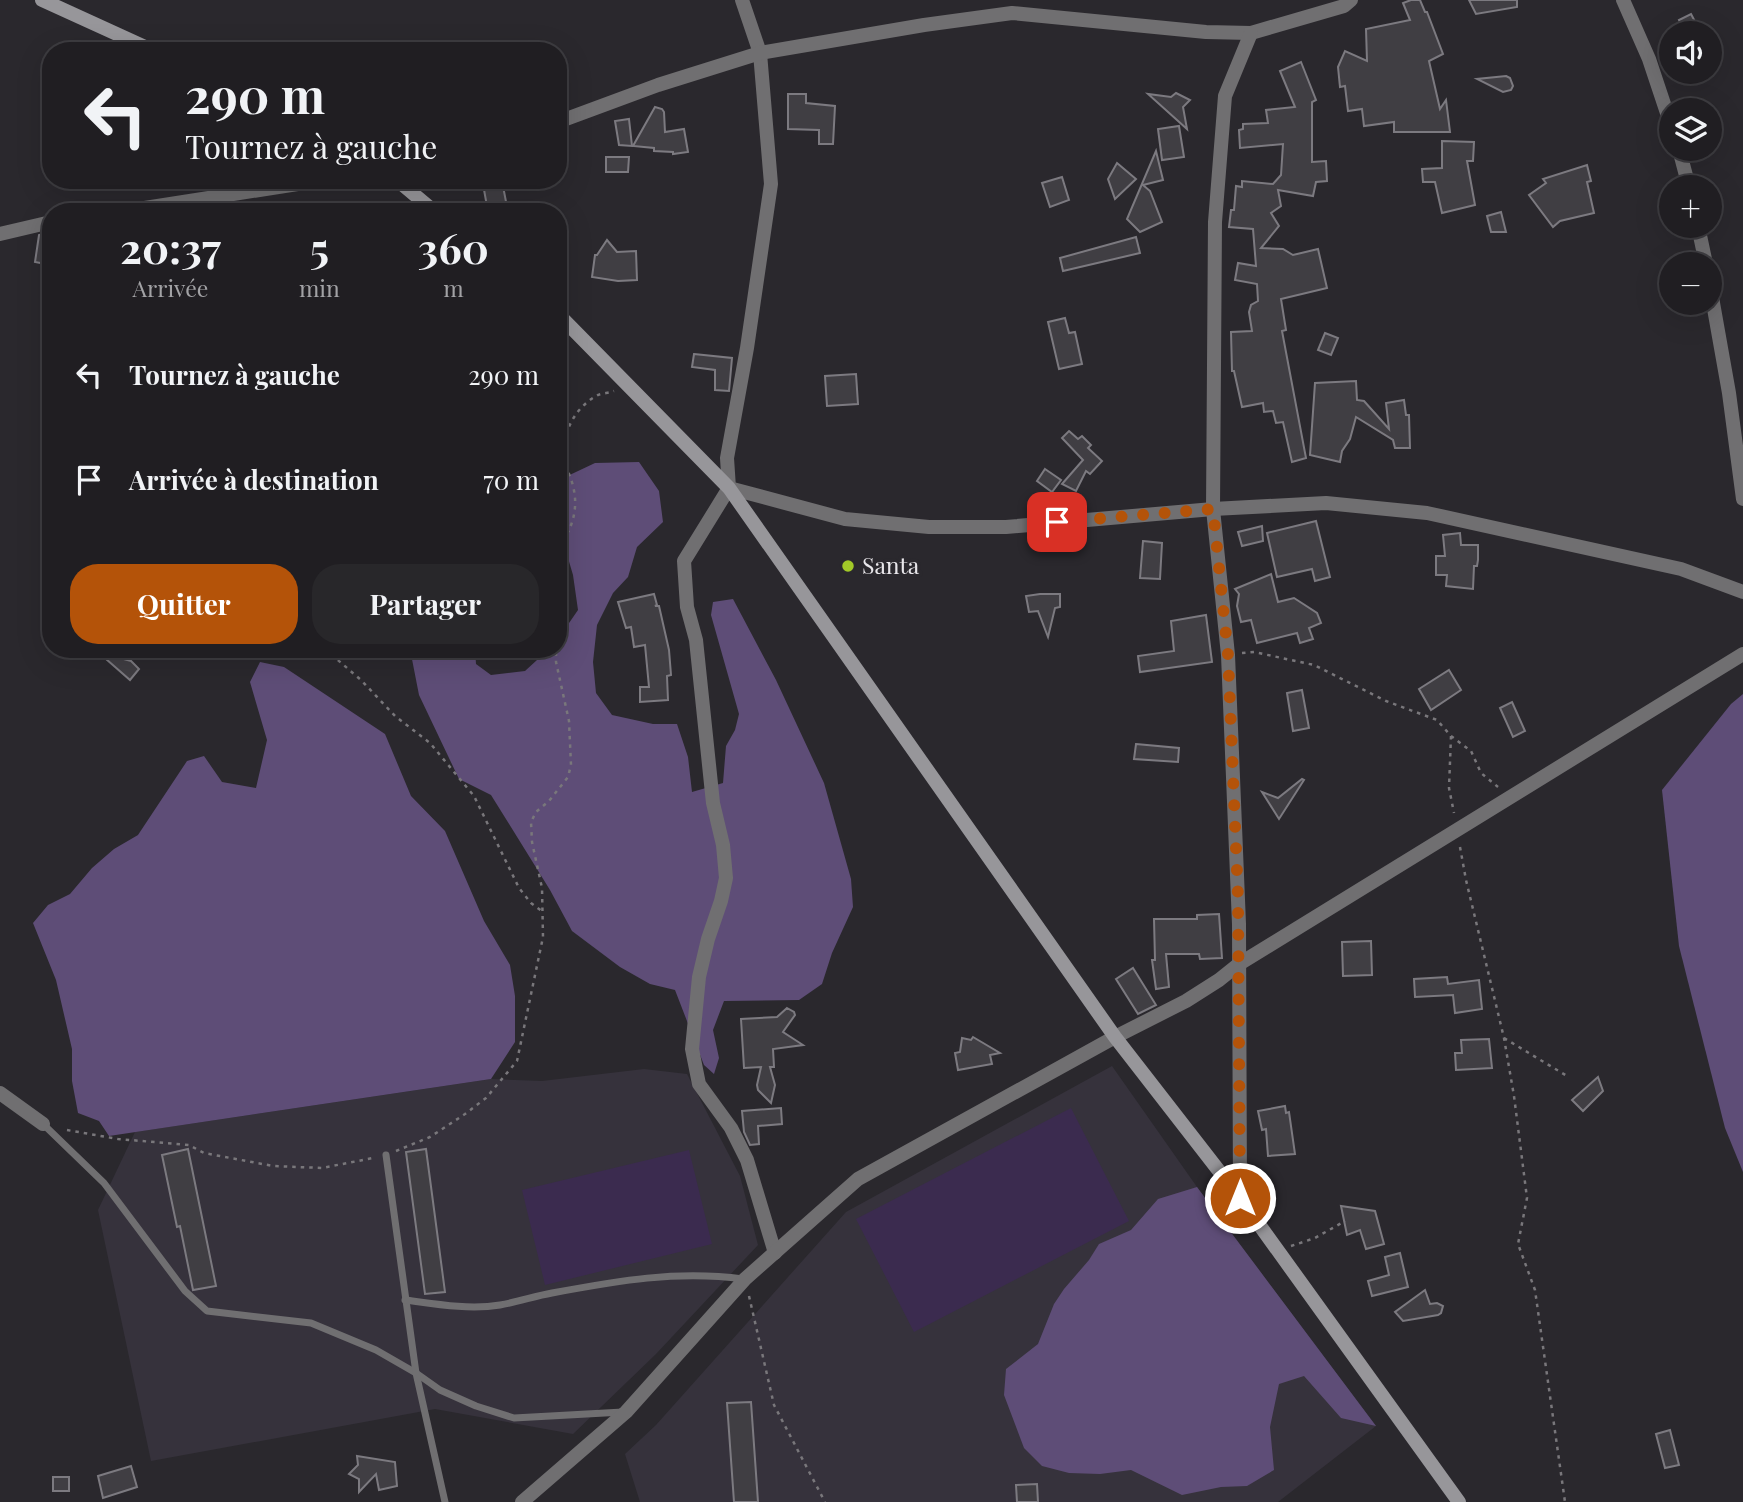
<!DOCTYPE html>
<html lang="fr">
<head>
<meta charset="utf-8">
<style>
  body { margin:0; font-family:"Playfair Display",serif; background:#28272a; color:#f1f3f6; height:100vh; display:flex; flex-direction:column; font-size:26px; white-space:nowrap }
  * { box-sizing:border-box; margin:0 }
  p { font-size:23px; color:#a2a2a5 }
  .icon { flex:none; width:38px; height:38px; fill:none; stroke:currentColor; stroke-width:2; stroke-linecap:round; stroke-linejoin:round }
  .map { position:relative; flex:1; overflow:hidden }
  .side { position:absolute; left:42px; top:203px; width:525px; height:455px; display:flex; flex-direction:column; background:#201e22; border-radius:28px; box-shadow:0 7px 28px #0002,0 0 0 2px #3d3c40 }
  .side>* { flex:none }
  .guide { position:absolute; left:42px; top:42px; width:525px; height:147px; border-radius:28px; box-shadow:0 7px 28px #0002,0 0 0 2px #3d3c40; background:#201e22; color:#f1f3f6; overflow:hidden }
  .buttons { position:absolute; left:1659px; top:21px; display:grid; gap:14px }
  .buttons a { display:grid; place-items:center; width:63px; height:63px; border-radius:50%; background:#201e22; box-shadow:0 7px 28px #0002,0 0 0 2px #3d3c40; font-size:35px }
  .pin { position:absolute; display:grid; place-items:center; width:60px; height:60px; color:#fff; margin:-30px; border-radius:14px; box-shadow:0 4px 10px #0006 }
  .me { position:absolute; width:77px; margin:-38px; rotate:0deg; stroke-linejoin:round; filter:drop-shadow(0 0 5px #0008) }
  .turn { display:flex; align-items:center; gap:24px; height:147px; padding:0 28px; font-size:32px }
  .turn .icon { width:91px; height:91px; stroke-width:2.5 }
  .turn b { display:block; font-size:49px; line-height:60px }
  .eta { display:flex; justify-content:space-evenly; align-items:center; height:119px; text-align:center }
  .eta b { font-size:42px; font-weight:700; line-height:49px }
  .cta { display:flex; gap:14px; margin-top:auto; padding:14px 28px }
  .cta a { flex:1; height:80px; border-radius:28px; background:#b45309; color:#fff; font-size:28px; font-weight:700; line-height:80px; text-align:center }
  .cta a+a { background:#28272a; color:#f1f3f6 }
  ul { padding:0; list-style:none }
  li { display:flex; align-items:center; gap:21px; height:105px; padding:0 28px }
  li div { flex:1 }
  li b { display:block; font-size:26px }
  li em { font-style:normal }
  .map>svg:first-child { display:block }
  .built { fill:#36323c }
  .green { fill:#3b2b4f }
  .forest { fill:#5e4d77 }
  .building { fill:#403e43; stroke:#7c7a80; stroke-width:2 }
  .lines { fill:none; stroke-linecap:round; stroke-linejoin:round }
  .path { stroke:#79777b; stroke-width:2.5; stroke-dasharray:3.5 5; stroke-linecap:butt }
  .lane { stroke:#706f71; stroke-width:7 }
  .street { stroke:#706f71; stroke-width:14 }
  .secondary { stroke:#97969a; stroke-width:14 }
  .route { stroke:#b45309; stroke-width:12; stroke-dasharray:0 21.6 }
  .poi-dot { fill:#a2c928; stroke:#2a282d; stroke-width:2.5 }
  .labels { text-anchor:middle; stroke-width:7; stroke-linejoin:round; paint-order:stroke }
  .poi-label { font-size:23px; fill:#e8e6ea; stroke:#2a282d; text-anchor:start }
</style>
</head>
<body>
<div class="map">
<svg width="1743" height="1502" viewBox="0 0 1743 1502">
  <rect width="100%" height="100%" fill="#2a282d"/>
  <g class="built">
    <path d="M1112,1066L1197,1187L1376,1426L1278,1502H640L625,1454L656,1425L846,1212Z"/>
    <path d="M644,1069L687,1074L740,1176L758,1245L656,1354L573,1434L435,1409L151,1461L98,1210L135,1132L491,1079L542,1081Z"/>
  </g>
  <g class="green">
    <path d="M1071,1108L1129,1221L914,1332L856,1219Z"/>
    <path d="M689,1150L712,1244L545,1285L522,1190Z"/>
  </g>
  <g class="forest">
    <path d="M639,462L659,491L663,522L637,547L628,577L613,593L597,625L593,662L596,693L612,715L653,724H677L688,757L692,792L723,783L726,746L735,730L739,714L711,615L713,602L733,599L776,680L824,783L851,879L853,907L832,953L822,984L799,1000L724,1001L713,1030L719,1058L714,1074L704,1065L675,990L650,984L620,967L572,931L550,890L491,795L459,779L419,695L410,649H475L476,664L491,675L525,671L549,649H558V639L578,610L573,575L560,531L559,480L595,463Z"/>
    <path d="M260,662L284,667L385,734L411,796L445,831L484,921L510,965L515,996V1042L491,1079L109,1136L99,1121L78,1113L72,1081V1049L56,980L33,923L48,905L70,894L92,868L114,849L138,835L187,761L204,756L222,782L256,788L267,740L250,682Z"/>
    <path d="M1743,694V1172L1725,1128L1679,946L1662,790L1731,704Z"/>
    <path d="M1197,1187L1376,1426L1341,1418L1304,1376L1279,1384L1270,1427L1274,1470L1247,1486L1221,1487L1182,1495L1131,1470L1100,1474L1069,1473L1042,1466L1024,1448L1004,1395L1006,1369L1038,1344L1054,1304L1064,1289L1089,1260L1099,1244L1131,1230L1158,1199Z"/>
  </g>
  <g class="building">
    <path d="M1411,0H1420L1425,12H1427L1443,54L1429,61L1440,109L1446,100L1450,132H1394V122L1364,126L1362,109L1348,111L1345,86L1340,87L1338,67L1345,51L1367,61L1366,29L1410,20L1403,3Z"/>
    <path d="M1469,0H1517V7L1476,14Z"/>
    <path d="M1691,14L1701,33H1685L1679,20Z"/>
    <path d="M1301,62L1316,100L1312,102V162L1326,161L1327,181L1316,182L1313,196L1278,190L1281,206L1271,213L1279,226L1261,248L1283,249L1293,255L1318,249L1327,288L1281,299L1286,330L1282,331L1306,458L1292,462L1283,422L1276,423L1273,411L1264,412L1263,403L1242,407L1234,371H1232L1231,332L1252,331L1249,312L1251,305L1258,301L1257,284L1235,280L1238,263L1256,266L1253,229L1229,227L1231,210H1234L1236,186L1242,187V181L1273,184L1281,175L1283,144L1240,148L1239,130L1243,129V124L1268,123L1266,110L1295,107L1280,71Z"/>
    <path d="M1506,76L1510,78L1513,86L1511,90L1503,92L1477,79Z"/>
    <path d="M1176,93L1190,100L1183,107L1187,129L1148,94L1171,97Z"/>
    <path d="M788,94H806V103L835,106L833,144H819V130L788,129Z"/>
    <path d="M655,107L662,109L664,112L665,132L684,129L688,152L673,154V152L654,151V148L633,146Z"/>
    <path d="M629,119L632,146L619,145L615,121Z"/>
    <path d="M1179,126L1184,157L1162,160L1158,129Z"/>
    <path d="M1442,141L1474,142L1473,161H1467L1475,205L1442,213L1435,182H1423L1422,169L1442,168Z"/>
    <path d="M1156,151L1163,180L1143,185L1150,191L1162,222L1140,232L1127,219Z"/>
    <path d="M606,157H629L628,172H606Z"/>
    <path d="M1117,163L1136,179L1115,199L1108,179Z"/>
    <path d="M1587,165L1591,181L1587,182L1594,213L1560,221L1553,227L1529,195L1546,183L1543,179Z"/>
    <path d="M1062,177L1069,200L1050,207L1042,183Z"/>
    <path d="M502,181L508,212H488L483,184Z"/>
    <path d="M1501,212L1506,232H1491L1487,216Z"/>
    <path d="M50,232L51,265L35,262L39,235Z"/>
    <path d="M1136,237L1140,253L1063,271L1060,258Z"/>
    <path d="M607,240L617,252L636,251L637,280L618,281L592,277L595,255H597Z"/>
    <path d="M1065,318L1069,333L1075,332L1082,364L1059,369L1048,322Z"/>
    <path d="M1325,333L1338,338L1331,355L1318,350Z"/>
    <path d="M694,354L732,358L729,391L715,390V370L692,367Z"/>
    <path d="M856,374L858,404L827,406L825,376Z"/>
    <path d="M1356,381L1357,400L1364,401L1389,429L1386,403L1404,400L1406,415H1409L1410,448H1395L1393,440L1356,417L1350,439L1342,451L1340,462L1310,455L1315,383Z"/>
    <path d="M1069,431L1078,439L1082,436L1091,445L1088,448L1102,461L1090,474L1086,471L1076,491L1062,484L1083,460L1062,438Z"/>
    <path d="M1045,469L1061,480L1052,492L1037,481Z"/>
    <path d="M1316,521L1330,577L1315,581L1312,569L1277,577L1267,533Z"/>
    <path d="M1262,526L1263,541L1242,546L1238,532Z"/>
    <path d="M1460,533L1461,545H1478V560L1477,566H1474L1473,589L1446,586L1447,575H1436V556H1445L1443,535Z"/>
    <path d="M1143,541L1162,543L1160,579L1140,578Z"/>
    <path d="M1271,574L1278,602L1294,598L1317,613L1321,623L1309,628L1313,639L1300,643L1297,633L1257,643L1251,620L1241,622L1237,606L1239,594L1235,589Z"/>
    <path d="M654,594L657,605L655,606H659L669,650L671,675L667,676L668,700L640,702V687H649L645,645L634,647L631,627L626,628L618,602Z"/>
    <path d="M1040,594H1060V607L1055,608L1048,637L1038,611L1029,612L1026,596Z"/>
    <path d="M1206,615L1212,662L1140,672L1138,656L1174,651L1171,621Z"/>
    <path d="M98,652L131,661L139,669L130,680Z"/>
    <path d="M1449,670L1461,690L1431,710L1419,689Z"/>
    <path d="M1302,690L1309,728L1293,731L1287,693Z"/>
    <path d="M1512,702L1525,731L1513,737L1500,708Z"/>
    <path d="M1136,744L1179,748L1178,762L1134,759Z"/>
    <path d="M1302,779L1304,780L1279,819L1262,792L1278,798Z"/>
    <path d="M1219,914L1222,958L1200,959L1199,954H1166L1169,987L1156,989L1152,960H1155L1154,919H1197V915Z"/>
    <path d="M1371,941L1372,975L1343,976L1342,942Z"/>
    <path d="M1133,968L1156,1005L1138,1014L1116,979Z"/>
    <path d="M1447,977L1448,984L1479,980L1482,1009L1455,1013L1453,995L1415,997L1414,979Z"/>
    <path d="M787,1008L794,1012L795,1015L783,1032L803,1045L773,1049L774,1067H770L775,1085L771,1103L758,1090L757,1085L761,1067L744,1068L741,1019L777,1017Z"/>
    <path d="M973,1037L1000,1053L990,1055L992,1064L958,1070L955,1053L960,1052L962,1038L971,1040Z"/>
    <path d="M1489,1039L1492,1068L1456,1070L1455,1053H1462L1461,1040Z"/>
    <path d="M1598,1077L1603,1091L1583,1111L1572,1100Z"/>
    <path d="M1285,1106L1286,1113L1289,1112L1295,1154L1268,1156L1266,1129L1262,1130L1258,1111Z"/>
    <path d="M781,1108L782,1124L758,1126L759,1144L750,1145L744,1132L742,1111Z"/>
    <path d="M188,1149L216,1286L193,1290L180,1226L177,1227L162,1155Z"/>
    <path d="M426,1149L445,1292L425,1294L406,1152Z"/>
    <path d="M1341,1206L1375,1211L1384,1244L1366,1249L1360,1230L1347,1235Z"/>
    <path d="M1400,1253L1408,1287L1372,1296L1368,1281L1389,1275L1385,1257Z"/>
    <path d="M1425,1290L1430,1304L1437,1303L1443,1306L1441,1313L1438,1315L1403,1321L1395,1312Z"/>
    <path d="M751,1402L758,1502H734L727,1403Z"/>
    <path d="M1670,1430L1679,1465L1665,1468L1656,1434Z"/>
    <path d="M357,1456L395,1462L397,1486L379,1490L376,1474L359,1492V1479L349,1474L358,1465Z"/>
    <path d="M131,1466L137,1487L103,1498L98,1476Z"/>
    <rect x="53" y="1477" width="16" height="14"/>
    <path d="M1037,1484L1038,1502H1017L1016,1485Z"/>
  </g>
  <g class="lines">
    <g class="path">
      <path d="M558,548C572,530 579,509 573,486C571,477 566,469 565,459C561,433 575,407 598,395C603,393 609,393 614,391"/>
      <path d="M558,589L562,614L558,624"/>
      <path d="M325,649L361,680L395,716L430,743L474,796L519,888L531,903L543,912"/>
      <path d="M1242,653L1254,652L1314,665L1386,701L1437,720L1451,736L1471,751L1481,773L1498,787"/>
      <path d="M1451,736L1449,788L1454,813"/>
      <path d="M1460,847L1466,880L1504,1038L1514,1096L1527,1198L1518,1244L1535,1290L1565,1502"/>
      <path d="M1504,1038L1567,1076"/>
      <path d="M67,1130L118,1139L189,1145L204,1153L273,1166L322,1168L373,1158"/>
      <path d="M396,1151L430,1137L465,1114L486,1098L517,1061L543,937L542,888L532,842L531,822L536,812L549,801L568,777L571,765L569,721L556,662V649"/>
      <path d="M1291,1246L1315,1238L1345,1221"/>
      <path d="M749,1296L774,1405L825,1502"/>
    </g>
    <g class="lane">
      <path d="M43,1124L104,1183L185,1291L207,1311L311,1323L376,1350L416,1373L440,1390L476,1406L514,1418L623,1412"/>
      <path d="M386,1155L416,1373L445,1502"/>
      <path d="M405,1300C435,1304 469,1310 500,1305C518,1302 535,1296 552,1293C617,1281 677,1270 743,1279"/>
    </g>
    <g class="street">
      <path d="M742,0L760,53L771,184L747,348L727,458L729,488L684,561L687,607L696,640L713,803L723,845L726,878L721,901L708,939L699,977L692,1049L699,1084L731,1128L747,1160L775,1253"/>
      <path d="M1623,0L1649,59L1671,125"/>
      <path d="M558,122L658,85L760,53L924,25L1012,13L1206,32L1251,33L1344,6L1351,0"/>
      <path d="M1679,149L1689,187"/>
      <path d="M119,212L323,180"/>
      <path d="M1698,226L1706,264"/>
      <path d="M0,234L51,222"/>
      <path d="M1710,286L1729,393L1743,499"/>
      <path d="M729,488L845,519L929,527H1006L1213,509L1326,503L1427,513L1681,569L1743,592"/>
      <path d="M0,1093L43,1124"/>
      <path d="M1240,1198L1239,924L1228,655L1213,509L1215,222L1225,96L1251,33"/>
      <path d="M522,1502L626,1412L745,1279L858,1179L1115,1037L1186,1001L1219,980L1239,964L1743,654"/>
    </g>
    <g class="secondary">
      <path d="M42,0L154,51"/>
      <path d="M397,180L435,212"/>
      <path d="M558,314L729,488L1115,1037L1240,1198L1459,1502"/>
    </g>
  </g>
  <g class="lines">
    <path class="route" d="M1057,522L1213,509L1228,655L1238,897L1240,1198"/>
  </g>
  <circle class="poi-dot" cx="848" cy="566" r="7"/>
  <g class="labels">
    <g class="poi-label">
      <text x="862" y="574">Santa</text>
    </g>
  </g>
</svg>
<div class="buttons">
<a><svg class="icon" aria-label="sound" viewBox="0 0 24 24"><path d="M4 9h4l5-4v14l-5-4H4zM17 9q2 3 0 6"/></svg></a>
<a><svg class="icon" aria-label="layers" viewBox="0 0 24 24"><path d="M12 4l9 5-9 5-9-5zM3 14l9 5 9-5"/></svg></a>
<a>+</a>
<a>−</a>
</div>
<div class="pin" style="left:1057px;top:522px;background:#d93025"><svg class="icon" aria-label="arrive" viewBox="0 0 24 24"><path d="M6 21V4h12l-3 4 3 4H6"/></svg></div>
<svg class="me" style="left:1240px;top:1198px" viewBox="-20 -20 40 40"><circle r="17" fill="#b45309" stroke="#fff" stroke-width="3"/><path d="M0-11L8 9 0 5-8 9z" fill="#fff"/></svg>
<div class="guide">
<div class="turn"><svg class="icon" aria-label="left" viewBox="0 0 24 24"><path d="M17 20v-9H6M10 6l-5 5 5 5"/></svg><div><b>290 m</b>Tournez à gauche</div></div>
</div>
<section class="side">
<div class="eta">
<div><b>20:37</b><p>Arrivée</p></div>
<div><b>5</b><p>min</p></div>
<div><b>360</b><p>m</p></div>
</div>
<ul>
<li><svg class="icon" aria-label="left" viewBox="0 0 24 24"><path d="M17 20v-9H6M10 6l-5 5 5 5"/></svg><div><b>Tournez à gauche</b></div><em>290 m</em></li>
<li><svg class="icon" aria-label="arrive" viewBox="0 0 24 24"><path d="M6 21V4h12l-3 4 3 4H6"/></svg><div><b>Arrivée à destination</b></div><em>70 m</em></li>
</ul>
<div class="cta"><a>Quitter</a><a>Partager</a></div>
</section>
</div>
</body>
</html>
